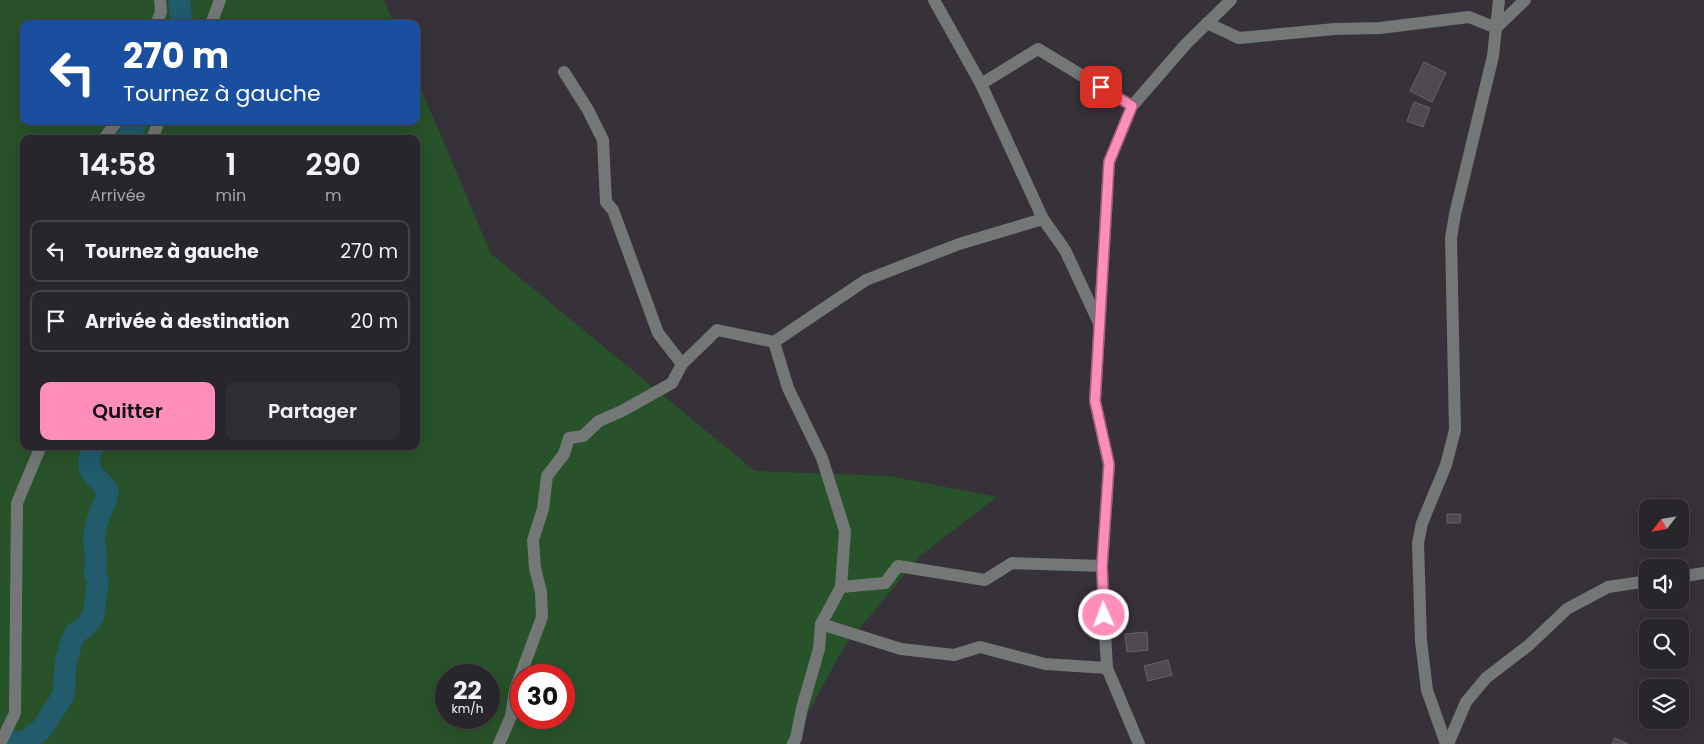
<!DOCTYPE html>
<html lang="fr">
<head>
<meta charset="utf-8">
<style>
  body { margin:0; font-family:Poppins,sans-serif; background:#312e33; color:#f1f3f6; height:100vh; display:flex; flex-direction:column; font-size:19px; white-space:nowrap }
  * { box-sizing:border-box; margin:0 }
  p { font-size:16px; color:#a5a5a9 }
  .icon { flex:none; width:28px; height:28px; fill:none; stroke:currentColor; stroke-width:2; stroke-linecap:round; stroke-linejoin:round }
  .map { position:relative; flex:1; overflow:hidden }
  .side { position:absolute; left:20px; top:135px; width:400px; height:315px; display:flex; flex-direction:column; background:#29262b; border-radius:10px; box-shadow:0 5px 20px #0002,0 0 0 1px #454347 }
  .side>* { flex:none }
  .hud { position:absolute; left:20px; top:20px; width:400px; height:105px; border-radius:10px; box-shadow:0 5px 20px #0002,0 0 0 1px #454347; background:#1a4fa0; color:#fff; overflow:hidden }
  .needle { width:32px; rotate:239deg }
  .buttons { position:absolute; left:1639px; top:499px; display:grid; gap:10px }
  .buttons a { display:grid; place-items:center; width:50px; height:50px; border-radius:10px; background:#29262b; box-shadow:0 5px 20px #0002,0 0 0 1px #454347; font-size:25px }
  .speed { position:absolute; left:435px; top:664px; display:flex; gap:10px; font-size:25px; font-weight:700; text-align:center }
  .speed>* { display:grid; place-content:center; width:65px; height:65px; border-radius:50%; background:#29262b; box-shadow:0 5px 20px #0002,0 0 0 1px #454347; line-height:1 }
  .speed small { font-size:12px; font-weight:400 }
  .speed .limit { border:8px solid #d22; background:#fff; color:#111 }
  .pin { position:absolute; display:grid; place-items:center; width:42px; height:42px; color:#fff; margin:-21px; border-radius:10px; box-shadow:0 2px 8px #0006 }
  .me { position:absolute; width:55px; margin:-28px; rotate:358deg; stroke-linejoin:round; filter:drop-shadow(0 0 4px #0008) }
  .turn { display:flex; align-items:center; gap:18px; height:105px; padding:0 20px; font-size:22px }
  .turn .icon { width:65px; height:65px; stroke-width:2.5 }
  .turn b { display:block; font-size:35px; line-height:42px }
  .eta { display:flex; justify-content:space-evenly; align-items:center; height:85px; text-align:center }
  .eta b { font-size:30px; font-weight:600; line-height:35px }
  .button { display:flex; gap:10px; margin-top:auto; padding:10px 20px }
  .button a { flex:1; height:58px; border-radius:10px; background:#ff8ebb; color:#111; font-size:20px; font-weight:600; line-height:58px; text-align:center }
  .button a+a { background:#312e33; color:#f1f3f6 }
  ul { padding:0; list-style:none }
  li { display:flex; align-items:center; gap:15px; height:62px; margin:0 10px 8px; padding:0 10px; border:2px solid #454347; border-radius:10px }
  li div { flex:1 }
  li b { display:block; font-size:19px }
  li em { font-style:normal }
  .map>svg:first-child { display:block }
  .green { fill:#285229; fill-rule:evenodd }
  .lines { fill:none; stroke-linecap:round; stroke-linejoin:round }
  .river { stroke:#215b6c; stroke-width:22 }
  .building { fill:#4f4a51; stroke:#676169 }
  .minor { stroke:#737776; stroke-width:12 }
  .route-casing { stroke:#a65c7a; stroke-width:12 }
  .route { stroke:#ff8ebb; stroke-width:9 }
</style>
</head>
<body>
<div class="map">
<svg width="1704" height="744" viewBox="0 0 1704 744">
  <rect width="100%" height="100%" fill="#373239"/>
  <path class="green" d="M0,0H384L394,24H24V121H416V77L491,254L755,471L889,476L997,497L920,556L844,647L791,744H0ZM24,139H416V446H24ZM446,675H489V718H446ZM521,675H564V718H521Z"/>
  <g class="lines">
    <g class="river">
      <path d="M179,0L182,24"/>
      <path d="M127,139L137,121"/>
      <path d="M11,744L14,742L23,743L41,730L62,698L65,686L64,683L66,661L71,643L76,633L86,626L93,617L98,582L95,574L96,559L94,536L98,519L106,499L108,491C94,472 83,474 93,446"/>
    </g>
  </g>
  <g class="building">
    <path d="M1424,62L1446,73L1432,102L1410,91Z"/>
    <path d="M1414,102L1430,108L1423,127L1407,121Z"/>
    <path d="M1447,514H1461L1460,523H1447Z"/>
    <path d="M1147,632L1148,650L1127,652L1125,634Z"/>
    <path d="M1168,660L1172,675L1148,681L1144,666Z"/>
    <path d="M1615,738L1628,744H1612Z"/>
  </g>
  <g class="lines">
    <g class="minor">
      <path d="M934,0L981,84L1043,219L1065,250L1099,323"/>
      <path d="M1207,23L1239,38L1335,29L1380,28L1469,17L1496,28L1525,0"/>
      <path d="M156,24L161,12L160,0"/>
      <path d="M211,24L220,0"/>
      <path d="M564,72L588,110L603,140L606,202L613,210L658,333L682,364"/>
      <path d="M981,84L1038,49L1132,106"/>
      <path d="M106,139V136L117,121"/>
      <path d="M152,139L159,121"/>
      <path d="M1043,219L959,244L866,280L774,342L788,388L822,458L845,531L841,587L885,583L898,566L985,580L1012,563L1102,566"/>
      <path d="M1680,577L1704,573"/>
      <path d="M841,587L821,624L901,649L954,655L980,647L1045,664L1107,668"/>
      <path d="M0,744L15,713L17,503L41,446"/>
      <path d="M499,744L511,716L515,690L542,617L541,592L535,568L533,540L543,509L547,476L564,454L569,438L583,436L599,421L622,411L672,383L682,364L717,330L774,342"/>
      <path d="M793,744L796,738L802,708L819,649L821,624"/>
      <path d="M1139,744L1107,668L1104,615L1102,566L1109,465L1095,401L1109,162L1132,106L1186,44L1231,0"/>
      <path d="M1446,744L1427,690L1421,641L1418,543L1422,523L1446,465L1455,430L1451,238L1455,214L1493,56L1499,0"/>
      <path d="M1448,744L1466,702L1486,678L1529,645L1567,609L1608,587L1648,581"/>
    </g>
  </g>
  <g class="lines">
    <g class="route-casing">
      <path id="route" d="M1101,87L1132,106L1109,162L1095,401L1109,464L1102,566L1104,615"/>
    </g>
    <use href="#route" class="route"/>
  </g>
</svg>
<div class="buttons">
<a><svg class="needle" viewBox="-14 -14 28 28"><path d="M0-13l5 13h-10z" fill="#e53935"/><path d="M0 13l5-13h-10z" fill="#a5a5a9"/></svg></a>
<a><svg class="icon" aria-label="sound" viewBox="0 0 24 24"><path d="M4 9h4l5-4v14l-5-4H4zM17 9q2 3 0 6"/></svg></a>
<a><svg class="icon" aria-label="search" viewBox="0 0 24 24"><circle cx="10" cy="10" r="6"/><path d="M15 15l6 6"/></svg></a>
<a><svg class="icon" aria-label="layers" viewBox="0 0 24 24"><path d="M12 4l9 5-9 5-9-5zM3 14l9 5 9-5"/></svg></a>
</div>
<div class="speed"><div>22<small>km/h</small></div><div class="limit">30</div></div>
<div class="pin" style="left:1101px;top:87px;background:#d93025"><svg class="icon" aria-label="arrive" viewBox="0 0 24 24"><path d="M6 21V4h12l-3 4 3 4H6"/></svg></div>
<svg class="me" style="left:1104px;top:615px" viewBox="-20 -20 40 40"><circle r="17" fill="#ff8ebb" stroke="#fff" stroke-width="3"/><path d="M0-11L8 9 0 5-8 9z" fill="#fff"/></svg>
<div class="hud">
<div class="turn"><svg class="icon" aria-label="left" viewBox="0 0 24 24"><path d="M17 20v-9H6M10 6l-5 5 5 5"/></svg><div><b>270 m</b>Tournez à gauche</div></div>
</div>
<section class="side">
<div class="eta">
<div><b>14:58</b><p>Arrivée</p></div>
<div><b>1</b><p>min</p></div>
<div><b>290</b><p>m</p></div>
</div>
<ul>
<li><svg class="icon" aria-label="left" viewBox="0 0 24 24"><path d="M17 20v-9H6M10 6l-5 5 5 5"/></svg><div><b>Tournez à gauche</b></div><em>270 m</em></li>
<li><svg class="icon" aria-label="arrive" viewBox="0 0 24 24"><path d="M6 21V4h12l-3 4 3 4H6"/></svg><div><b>Arrivée à destination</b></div><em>20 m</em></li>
</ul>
<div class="button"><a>Quitter</a><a>Partager</a></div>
</section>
</div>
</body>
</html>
